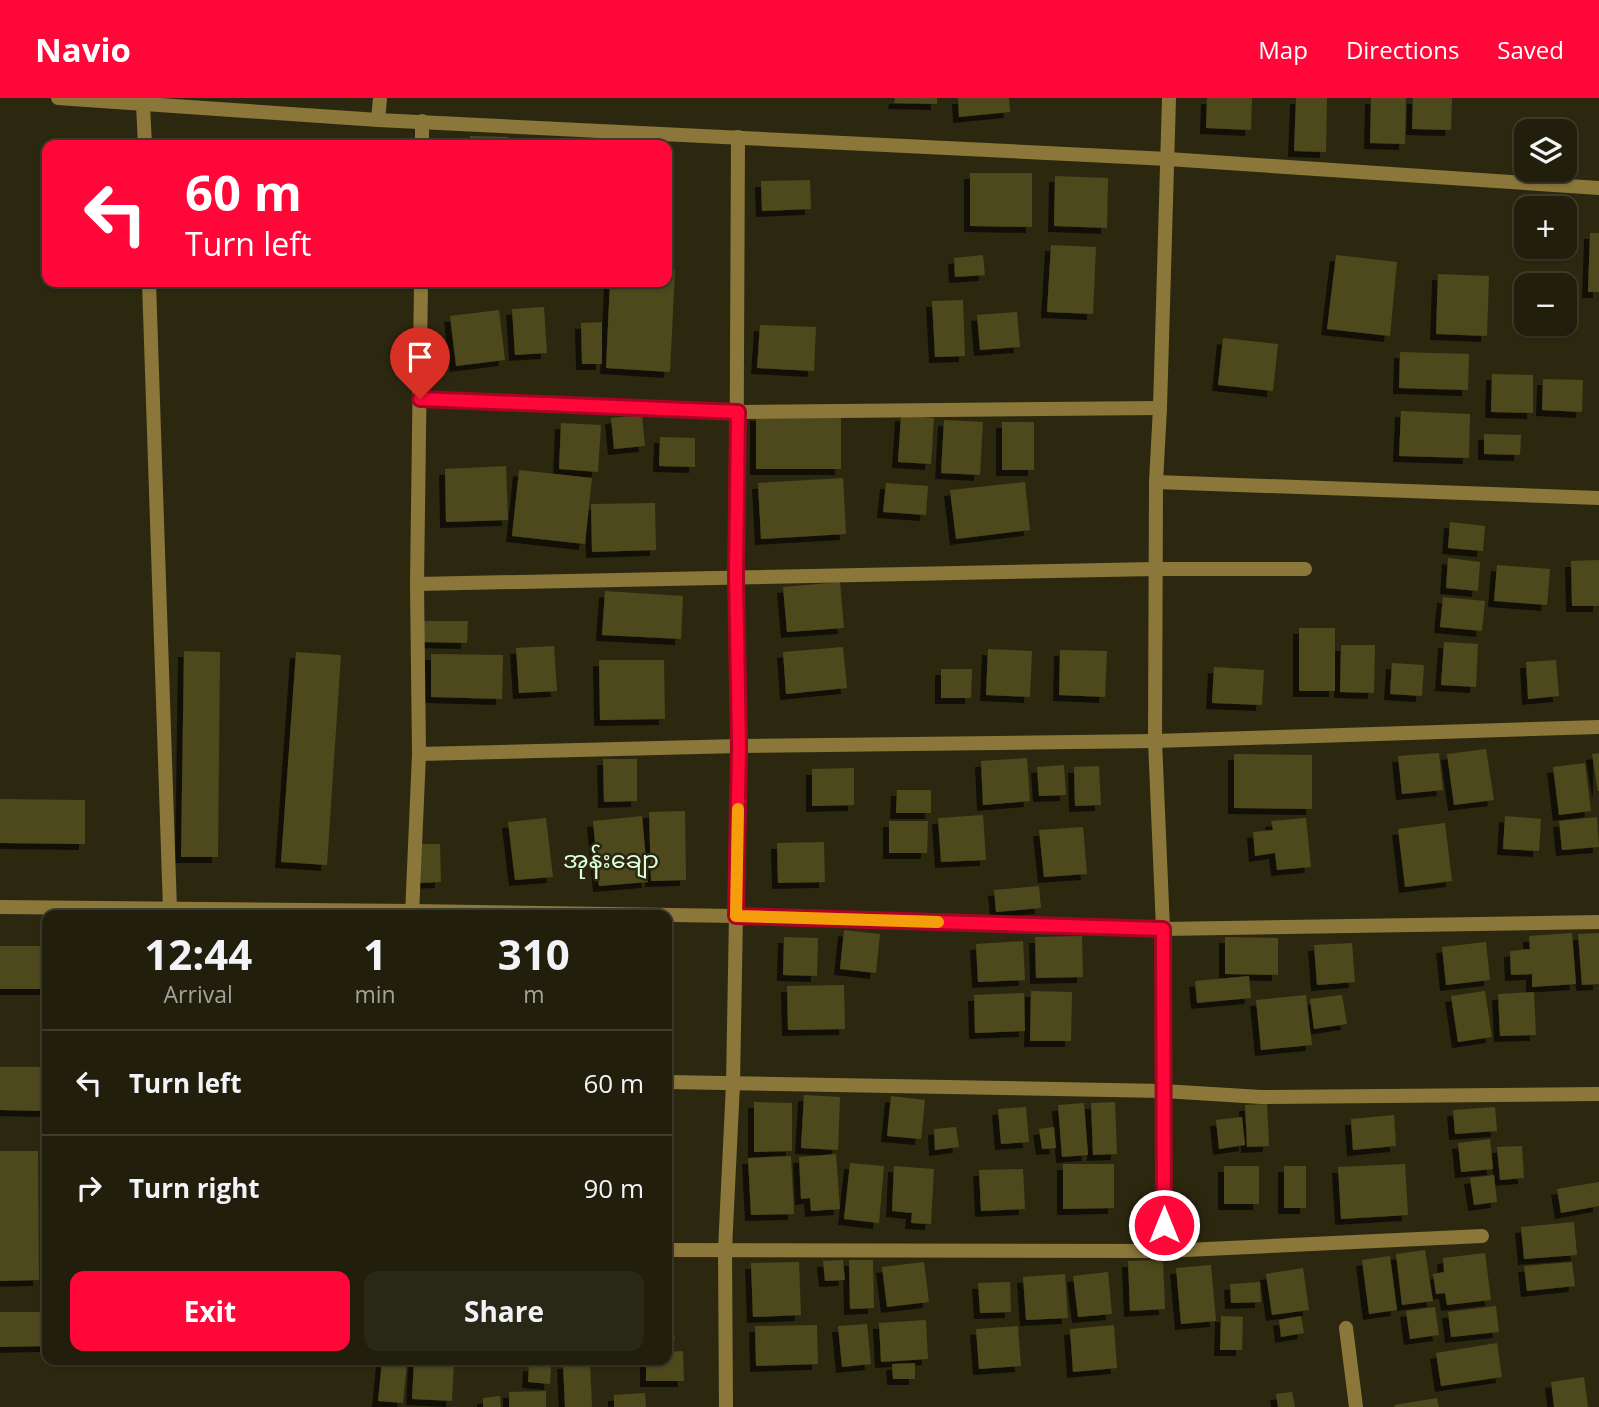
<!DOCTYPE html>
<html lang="en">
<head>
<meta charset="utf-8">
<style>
  body { margin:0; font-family:"Open Sans","Noto Sans Myanmar",sans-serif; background:#292715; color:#f1f3f6; height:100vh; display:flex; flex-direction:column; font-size:26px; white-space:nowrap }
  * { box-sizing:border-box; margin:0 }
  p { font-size:23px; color:#a2a29d }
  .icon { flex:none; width:38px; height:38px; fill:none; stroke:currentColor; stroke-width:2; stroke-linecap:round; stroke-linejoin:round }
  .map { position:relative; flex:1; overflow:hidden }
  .sheet { position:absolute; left:42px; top:812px; width:630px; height:455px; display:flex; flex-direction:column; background:#211e0c; border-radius:14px; box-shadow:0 2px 5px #0004,0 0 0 2px #3e3c2d }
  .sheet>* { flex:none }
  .guide { position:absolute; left:42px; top:42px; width:630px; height:147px; border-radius:14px; box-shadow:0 2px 5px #0004,0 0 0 2px #3e3c2d; background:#ff0738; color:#fff; overflow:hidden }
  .controls { position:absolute; left:1514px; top:21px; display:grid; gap:14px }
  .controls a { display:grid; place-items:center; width:63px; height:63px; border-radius:14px; background:#211e0c; box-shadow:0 2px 5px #0004,0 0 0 2px #3e3c2d; font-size:35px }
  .pin { position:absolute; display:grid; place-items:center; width:60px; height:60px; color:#fff; margin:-72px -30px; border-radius:50% 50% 50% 0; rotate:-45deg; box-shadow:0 0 7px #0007 }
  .pin .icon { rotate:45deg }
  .me { position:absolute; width:77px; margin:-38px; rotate:0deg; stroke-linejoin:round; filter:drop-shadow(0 0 5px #0008) }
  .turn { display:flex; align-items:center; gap:24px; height:147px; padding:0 28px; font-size:32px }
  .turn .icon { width:91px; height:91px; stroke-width:2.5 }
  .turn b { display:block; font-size:49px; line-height:60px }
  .eta { display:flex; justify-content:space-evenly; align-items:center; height:119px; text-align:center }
  .eta b { font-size:42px; font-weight:700; line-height:49px }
  .action { display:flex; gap:14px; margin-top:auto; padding:14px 28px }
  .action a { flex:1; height:80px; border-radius:14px; background:#ff0738; color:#fff; font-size:28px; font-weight:700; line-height:80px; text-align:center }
  .action a+a { background:#292715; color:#f1f3f6 }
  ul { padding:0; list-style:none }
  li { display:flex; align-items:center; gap:21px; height:105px; padding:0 28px; border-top:2px solid #3e3c2d }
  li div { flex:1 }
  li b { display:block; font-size:26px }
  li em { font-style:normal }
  header { display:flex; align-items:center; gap:42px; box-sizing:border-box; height:98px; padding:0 35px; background:#ff0738; color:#fff }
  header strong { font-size:33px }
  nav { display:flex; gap:38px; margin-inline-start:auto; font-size:24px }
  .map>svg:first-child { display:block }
  .building { fill:#4d491c; filter:url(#shadow) }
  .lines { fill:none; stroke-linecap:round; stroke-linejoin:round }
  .service { stroke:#8c773a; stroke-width:14 }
  .minor { stroke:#8c773a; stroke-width:14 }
  .route-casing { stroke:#a60524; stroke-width:18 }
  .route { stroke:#ff0738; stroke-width:12 }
  .slow { stroke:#f59e0b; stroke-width:12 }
  .labels { text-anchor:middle; stroke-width:5; stroke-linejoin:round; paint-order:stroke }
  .quarter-label { font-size:24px; fill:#ddffdf; stroke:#2c2810 }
</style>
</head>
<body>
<header>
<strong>Navio</strong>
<nav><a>Map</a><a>Directions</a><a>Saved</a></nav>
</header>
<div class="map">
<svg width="1599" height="1309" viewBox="0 0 1599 1309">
  <defs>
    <filter id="shadow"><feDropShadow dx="-6" dy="6" stdDeviation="0" flood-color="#0009"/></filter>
  </defs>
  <rect width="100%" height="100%" fill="#2c2810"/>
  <g class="building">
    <path d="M895,0H937V6L894,5Z"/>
    <path d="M958,0H1009L1010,14L959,19Z"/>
    <path d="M1207,0H1252L1251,32L1206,30Z"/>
    <path d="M1296,0H1327L1326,54L1294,53Z"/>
    <path d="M1371,0H1406L1405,46L1370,45Z"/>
    <path d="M1413,0H1452L1451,32L1412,31Z"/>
    <path d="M470,38L508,39L507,47H470Z"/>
    <path d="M970,75H1032V129L970,128Z"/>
    <path d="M1055,78L1108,80L1107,130L1054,128Z"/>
    <path d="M810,82L811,111L762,113L761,83Z"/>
    <path d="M1590,135H1599V194H1588Z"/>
    <path d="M1051,147L1096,149L1093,216L1047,214Z"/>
    <path d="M983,157L985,177L955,179L954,160Z"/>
    <path d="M1336,157L1397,164L1390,238L1327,231Z"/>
    <path d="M667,172H675L670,274L606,270L610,184H667Z"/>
    <path d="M1438,176L1489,178L1487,238L1436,236Z"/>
    <path d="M963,202L965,258L935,259L932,203Z"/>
    <path d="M544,209L547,255L515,257L512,211Z"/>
    <path d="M499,212L505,262L456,268L450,218Z"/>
    <path d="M1017,214L1020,249L980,252L977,217Z"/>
    <path d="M602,224V266H582L581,225Z"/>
    <path d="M760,227L816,229L814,273L757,270Z"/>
    <path d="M1223,240L1278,246L1273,293L1218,287Z"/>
    <path d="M1400,254L1469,256L1468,292L1399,290Z"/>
    <path d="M1492,276L1533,277V315L1491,314Z"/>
    <path d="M1543,281L1583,282L1582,314L1542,312Z"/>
    <path d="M1401,313L1470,316L1469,360L1399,358Z"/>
    <path d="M642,317L645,348L614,351L611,320Z"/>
    <rect x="756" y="317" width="85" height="54"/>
    <path d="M901,317L934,320L931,366L898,364Z"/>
    <path d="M944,322L983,324L980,377L941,375Z"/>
    <rect x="1002" y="324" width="32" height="48"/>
    <path d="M561,325L601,327L598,374L559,371Z"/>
    <path d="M1484,336L1521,337L1520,357L1484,356Z"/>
    <path d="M660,339L695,340V369L659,368Z"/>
    <path d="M506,368L508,422L446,424L445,371Z"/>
    <path d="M519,372L592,380L585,446L512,438Z"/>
    <path d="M843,380L846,436L761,441L758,385Z"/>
    <path d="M1025,384L1030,432L956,441L950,392Z"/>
    <path d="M886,385L928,388L926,417L883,414Z"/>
    <path d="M655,405L656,452L592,454L591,406Z"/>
    <path d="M1450,424L1485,428L1483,453L1448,450Z"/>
    <path d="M1448,460L1480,464L1478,493L1446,490Z"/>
    <path d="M1599,462V508H1572L1571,463Z"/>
    <path d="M1497,467L1550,471L1547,507L1494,503Z"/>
    <path d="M840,484L844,530L787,534L783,489Z"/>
    <path d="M605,493L683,498L681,541L602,537Z"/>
    <path d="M1443,499L1485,503L1482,533L1440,529Z"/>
    <path d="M423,523H468L467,545L422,544Z"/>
    <rect x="1299" y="530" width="36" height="63"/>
    <path d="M1444,544L1478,546L1476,589L1441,587Z"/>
    <path d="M1341,547H1375L1374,595L1340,594Z"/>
    <path d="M554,548L557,593L519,595L516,550Z"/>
    <path d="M843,549L847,590L786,596L783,554Z"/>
    <path d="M988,551L1032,553L1030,599L986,597Z"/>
    <path d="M1060,552L1107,553L1105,599L1059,597Z"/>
    <path d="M184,553L220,554L218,759H181Z"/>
    <path d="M296,554L341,557L327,767L281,764Z"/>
    <path d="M431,556L503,557L502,601L431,599Z"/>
    <path d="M599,562H664L665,621L600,622Z"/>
    <path d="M1556,562L1559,598L1528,601L1526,564Z"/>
    <path d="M1392,565L1424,567L1422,598L1390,596Z"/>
    <path d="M1214,569L1264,572L1262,607L1212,605Z"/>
    <path d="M941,571H972L971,600H941Z"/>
    <path d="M1486,651L1494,702L1454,707L1447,656Z"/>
    <path d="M1439,655L1443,692L1402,696L1398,658Z"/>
    <path d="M1599,655V693H1598L1592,656Z"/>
    <path d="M1234,656L1312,657V711L1234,710Z"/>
    <path d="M1027,660L1030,703L983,707L981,663Z"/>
    <path d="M603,661H637V703L604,704Z"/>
    <path d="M1585,665L1591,713L1559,717L1553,669Z"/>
    <path d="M1064,667L1066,697L1039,698L1037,669Z"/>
    <path d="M1099,668L1101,707L1075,708L1074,669Z"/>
    <path d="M854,670V707L812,708V671Z"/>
    <path d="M897,692H931V715H896Z"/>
    <path d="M0,701L85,702V746L0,745Z"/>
    <path d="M685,713L686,782L651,783L649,714Z"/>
    <path d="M983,717L986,762L941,764L938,720Z"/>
    <path d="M642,718L648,784L599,788L593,723Z"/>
    <path d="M1505,718L1541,721L1539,753L1503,751Z"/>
    <path d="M1597,719L1599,749L1562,752L1559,723Z"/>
    <path d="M546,720L553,779L515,782L508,724Z"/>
    <path d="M1306,720L1311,769L1277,772L1275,755L1255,758L1253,734L1273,732L1271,723Z"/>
    <path d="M889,723H928L927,755H889Z"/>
    <path d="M1445,725L1452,783L1405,789L1398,731Z"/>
    <path d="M1083,729L1087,776L1044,779L1039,732Z"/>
    <path d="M824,744L825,784L778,785L777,745Z"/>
    <path d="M418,746H440L441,784L419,785Z"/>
    <path d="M1039,788L1041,810L996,814L994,792Z"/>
    <path d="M844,832L880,836L876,875L840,871Z"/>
    <path d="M1572,835L1576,886L1532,889V876L1511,877L1510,853L1530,851L1529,838Z"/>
    <path d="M1599,835V886L1582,887L1578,836Z"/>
    <path d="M1082,838L1083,879L1036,880L1035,839Z"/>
    <path d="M784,839L818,840L817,878L783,877Z"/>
    <path d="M1225,839L1278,840V877L1225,876Z"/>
    <path d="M1023,843L1025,882L978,884L976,846Z"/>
    <path d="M1486,844L1490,882L1446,887L1442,849Z"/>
    <path d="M1352,845L1355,884L1317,887L1314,847Z"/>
    <rect x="0" y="848" width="47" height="43"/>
    <path d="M1249,878L1251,900L1197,905L1195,883Z"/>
    <path d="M844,887L845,931L788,932L787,888Z"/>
    <path d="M1031,893L1072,894L1071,943H1030Z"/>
    <path d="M1485,893L1492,939L1458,944L1451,898Z"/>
    <path d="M1534,894L1536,937L1500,938L1498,896Z"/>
    <path d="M1024,895L1025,933L975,935L974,897Z"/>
    <path d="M1306,897L1312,947L1261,952L1256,902Z"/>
    <path d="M1342,897L1347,926L1314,931L1310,901Z"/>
    <path d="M0,969H47V1013L0,1012Z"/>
    <path d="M804,997L840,999L838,1052L801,1050Z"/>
    <path d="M891,998L925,1002L921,1041L887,1038Z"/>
    <path d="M754,1004L792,1005V1053L754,1054Z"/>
    <path d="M1115,1004L1117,1056L1093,1057L1091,1005Z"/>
    <path d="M1084,1005L1088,1057L1062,1059L1058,1007Z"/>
    <path d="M1267,1006L1269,1048L1247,1049L1245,1007Z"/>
    <path d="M1026,1009L1029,1044L1001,1046L998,1011Z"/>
    <path d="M1495,1009L1497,1033L1455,1036L1453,1012Z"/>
    <path d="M1394,1017L1396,1048L1353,1052L1351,1021Z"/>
    <path d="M1242,1019L1245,1047L1219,1051L1216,1022Z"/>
    <path d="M956,1029L959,1049L935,1052L934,1031Z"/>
    <path d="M1054,1029L1056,1050L1042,1051L1039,1031Z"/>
    <path d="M1490,1041L1493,1071L1461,1074L1458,1045Z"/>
    <path d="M1522,1048L1524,1080L1500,1082L1497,1049Z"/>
    <path d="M0,1053H38L39,1182L0,1183Z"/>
    <path d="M836,1056L840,1111L811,1113L810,1100L801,1101L799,1059Z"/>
    <path d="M791,1058L794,1116L751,1117L748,1060Z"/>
    <path d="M850,1065L884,1068L879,1125L844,1121Z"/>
    <path d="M1063,1066H1114V1110L1063,1111Z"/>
    <path d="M1405,1066L1408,1117L1341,1121L1338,1069Z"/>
    <path d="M894,1068L934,1071L931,1126L911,1125L912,1115L892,1113Z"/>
    <rect x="1224" y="1068" width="35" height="38"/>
    <rect x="1284" y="1068" width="22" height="42"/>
    <path d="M1023,1071L1025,1111L981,1113L979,1072Z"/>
    <path d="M1494,1077L1497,1104L1474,1107L1470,1080Z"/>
    <path d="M1599,1084V1108L1561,1115L1557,1091Z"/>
    <path d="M1574,1124L1577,1157L1524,1161L1521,1129Z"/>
    <path d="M1425,1152L1433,1203L1402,1207L1396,1156Z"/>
    <path d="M1485,1155L1491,1202L1447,1207L1445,1195L1436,1196L1433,1176L1444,1174L1443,1160Z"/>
    <path d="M1390,1158L1397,1212L1369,1216L1362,1162Z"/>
    <path d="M843,1162L845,1182L825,1183L823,1163Z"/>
    <path d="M849,1162H873L874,1210L850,1211Z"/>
    <path d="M1163,1162L1165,1211L1130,1213L1128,1163Z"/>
    <path d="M799,1164L801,1217L753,1219L751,1165Z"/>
    <path d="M924,1164L929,1204L887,1209L882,1169Z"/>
    <path d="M1572,1164L1575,1188L1527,1193L1524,1168Z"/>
    <path d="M1211,1167L1216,1223L1181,1226L1176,1170Z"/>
    <path d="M1303,1170L1309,1212L1272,1217L1266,1176Z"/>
    <path d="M1108,1174L1112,1216L1078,1219L1073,1178Z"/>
    <path d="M1065,1176L1068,1220L1026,1222L1023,1179Z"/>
    <path d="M1010,1184L1011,1214L980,1215L978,1185Z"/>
    <path d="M1260,1184L1261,1204L1231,1205L1230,1186Z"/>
    <path d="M667,1202L675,1241L667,1242Z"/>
    <path d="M1496,1208L1499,1234L1451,1239L1448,1214Z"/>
    <path d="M1435,1209L1439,1237L1410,1241L1406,1213Z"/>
    <path d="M0,1214H47V1248L0,1249Z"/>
    <path d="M1221,1218L1243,1219L1242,1252H1220Z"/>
    <path d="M1301,1218L1304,1235L1281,1239L1279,1222Z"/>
    <path d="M926,1222L928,1261L881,1264L879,1225Z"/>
    <path d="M867,1226L871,1266L842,1269L838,1228Z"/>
    <path d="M817,1227L818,1266L756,1268L755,1228Z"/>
    <path d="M1114,1227L1117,1270L1073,1274L1070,1231Z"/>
    <path d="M1018,1228L1021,1268L979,1271L976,1231Z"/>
    <path d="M1497,1245L1502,1279L1441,1288L1436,1255Z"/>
    <path d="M683,1253L684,1283H646V1262H667V1254Z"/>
    <path d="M414,1262H454L452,1303L412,1301Z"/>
    <path d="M382,1263L407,1265L403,1305L378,1303Z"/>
    <path d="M590,1264L592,1309H565L563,1265Z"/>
    <path d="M915,1265V1281H893L892,1266Z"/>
    <path d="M529,1267L551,1268L550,1286L528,1284Z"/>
    <path d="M1584,1279L1588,1309H1554L1551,1284Z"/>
    <path d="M546,1293V1309H509V1294Z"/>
    <path d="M1292,1294L1295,1309H1278L1276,1296Z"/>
    <path d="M645,1295L646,1309H614V1297Z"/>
    <path d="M500,1298L501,1309H483V1300Z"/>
    <path d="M1437,1300L1439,1309H1395L1394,1307Z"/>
  </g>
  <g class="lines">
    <g class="service">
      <path d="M143,7L145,47"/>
      <path d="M149,184L170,812"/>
      <path d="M0,809L412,813"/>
    </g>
    <g class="minor">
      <path d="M58,0L378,22L1168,61L1599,90"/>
      <path d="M378,22L380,0"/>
      <path d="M422,47V23"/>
      <path d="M420,301L738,314L1160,310"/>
      <path d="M1156,384L1599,400"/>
      <path d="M417,486L1155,471H1305"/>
      <path d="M419,656L739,648L1155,643L1599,629"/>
      <path d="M412,813L736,818L1163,831L1599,824"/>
      <path d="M412,817L419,656L417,486L421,184"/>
      <path d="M667,984L1163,993L1261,999L1599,996"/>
      <path d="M667,1152L1164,1153L1482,1138"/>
      <path d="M1164,1153L1163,831L1155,643L1156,384L1160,310L1169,0"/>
      <path d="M1346,1230L1356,1309"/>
      <path d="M726,1309L725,1151L733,986L739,648L736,478L738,39"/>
    </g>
  </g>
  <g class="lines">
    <g class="route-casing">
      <path id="route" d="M420,301L738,314L736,478L739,648L736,818L1163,831L1164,1127"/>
    </g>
    <use href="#route" class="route"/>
    <path class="slow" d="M738,711L736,818L938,824"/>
  </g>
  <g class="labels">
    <g class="quarter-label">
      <text x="611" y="770">အုန်းချော</text>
    </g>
  </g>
</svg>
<div class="controls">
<a><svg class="icon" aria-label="layers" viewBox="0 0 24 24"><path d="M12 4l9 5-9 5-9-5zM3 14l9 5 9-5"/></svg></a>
<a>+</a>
<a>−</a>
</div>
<div class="pin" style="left:420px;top:301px;background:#d93025"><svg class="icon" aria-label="arrive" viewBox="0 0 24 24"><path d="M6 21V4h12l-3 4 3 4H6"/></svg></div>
<svg class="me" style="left:1164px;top:1127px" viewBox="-20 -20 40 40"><circle r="17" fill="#ff0738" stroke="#fff" stroke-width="3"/><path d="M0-11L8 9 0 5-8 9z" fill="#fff"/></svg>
<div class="guide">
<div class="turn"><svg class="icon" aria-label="left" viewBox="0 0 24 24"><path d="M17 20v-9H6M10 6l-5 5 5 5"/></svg><div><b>60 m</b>Turn left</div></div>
</div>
<section class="sheet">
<div class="eta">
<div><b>12:44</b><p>Arrival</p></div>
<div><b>1</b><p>min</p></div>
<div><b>310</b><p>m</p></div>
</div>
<ul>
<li><svg class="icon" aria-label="left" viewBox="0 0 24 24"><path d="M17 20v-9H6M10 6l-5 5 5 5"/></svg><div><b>Turn left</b></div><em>60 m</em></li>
<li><svg class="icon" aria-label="right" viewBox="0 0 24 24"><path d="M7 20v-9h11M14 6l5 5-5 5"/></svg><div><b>Turn right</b></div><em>90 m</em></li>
</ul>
<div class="action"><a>Exit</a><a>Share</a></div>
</section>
</div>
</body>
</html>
